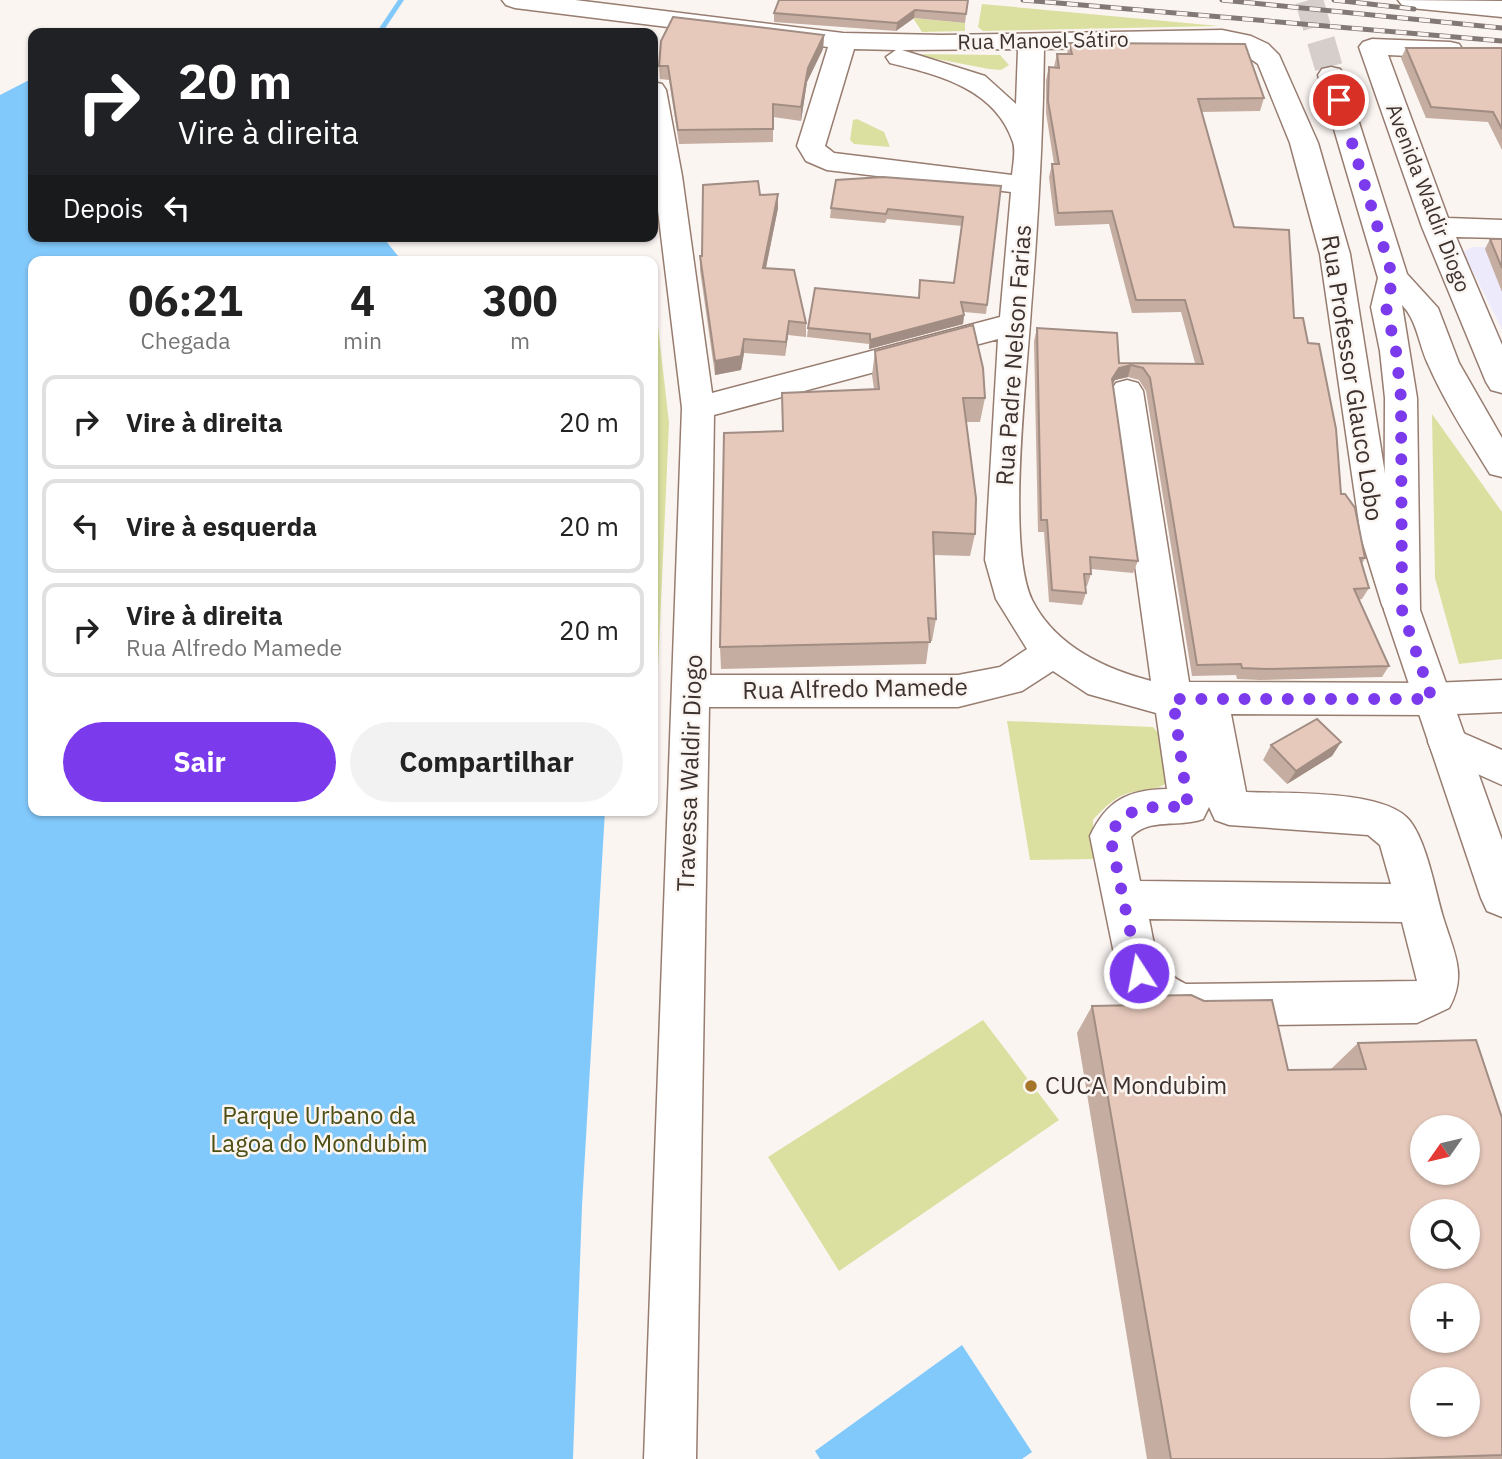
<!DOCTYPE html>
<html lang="pt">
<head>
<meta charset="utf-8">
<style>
  body { margin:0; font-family:"IBM Plex Sans",sans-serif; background:#f2f2f2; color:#222; height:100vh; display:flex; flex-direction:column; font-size:26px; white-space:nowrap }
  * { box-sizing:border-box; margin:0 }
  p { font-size:23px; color:#767676 }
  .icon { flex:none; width:38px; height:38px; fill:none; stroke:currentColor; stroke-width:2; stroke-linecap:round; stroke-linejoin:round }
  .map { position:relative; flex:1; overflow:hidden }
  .side { position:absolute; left:28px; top:256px; width:630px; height:560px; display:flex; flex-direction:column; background:#fff; border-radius:14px; box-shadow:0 2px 5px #0004 }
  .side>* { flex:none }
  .hud { position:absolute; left:28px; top:28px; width:630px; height:214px; border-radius:14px; box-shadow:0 2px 5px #0004; background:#202124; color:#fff; overflow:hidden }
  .needle { width:46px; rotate:236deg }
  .buttons { position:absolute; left:1410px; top:1115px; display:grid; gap:14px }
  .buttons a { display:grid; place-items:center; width:70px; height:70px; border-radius:50%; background:#fff; box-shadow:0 2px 5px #0004; font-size:35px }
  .pin { position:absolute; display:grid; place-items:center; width:60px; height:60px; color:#fff; margin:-30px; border:4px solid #fff; border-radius:50%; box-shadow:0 2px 7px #0007 }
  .me { position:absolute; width:77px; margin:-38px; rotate:349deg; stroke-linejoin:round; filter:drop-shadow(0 0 5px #0008) }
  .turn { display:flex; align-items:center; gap:24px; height:147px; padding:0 35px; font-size:32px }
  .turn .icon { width:91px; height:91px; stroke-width:2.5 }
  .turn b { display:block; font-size:49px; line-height:60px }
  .then { display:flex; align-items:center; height:66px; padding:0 35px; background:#0003; gap:14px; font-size:26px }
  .eta { display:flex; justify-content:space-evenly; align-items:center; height:119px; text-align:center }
  .eta b { font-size:42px; font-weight:700; line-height:49px }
  .primary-button { display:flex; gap:14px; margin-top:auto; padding:14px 35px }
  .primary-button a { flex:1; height:80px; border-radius:42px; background:#7c3aed; color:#fff; font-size:28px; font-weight:700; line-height:80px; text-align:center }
  .primary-button a+a { background:#f2f2f2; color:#222 }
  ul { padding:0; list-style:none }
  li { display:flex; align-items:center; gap:21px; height:94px; margin:0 14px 10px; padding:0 21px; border:4px solid #e0e0e0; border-radius:14px }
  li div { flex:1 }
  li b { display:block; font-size:26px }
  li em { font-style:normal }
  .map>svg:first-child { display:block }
  .industrial { fill:#edeafc }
  .green { fill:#dbe0a1 }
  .water { fill:#82c9fb }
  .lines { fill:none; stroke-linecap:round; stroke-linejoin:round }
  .stream { fill:#82c9fb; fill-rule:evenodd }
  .major-tunnel { stroke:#d5ceca; stroke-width:28; stroke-dasharray:28 14; stroke-linecap:butt }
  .minor-casing { stroke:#977c70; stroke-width:3 }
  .major-casing { stroke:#977c70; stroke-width:3 }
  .minor { fill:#fff; fill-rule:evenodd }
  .major { fill:#fff; fill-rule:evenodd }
  .rail-casing { stroke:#827975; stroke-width:5 }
  .rail { stroke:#fbf5f2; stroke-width:3.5; stroke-dasharray:11; stroke-linecap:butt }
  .wall { fill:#c6ada1 }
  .shaded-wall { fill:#a18d83 }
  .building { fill:#e6c9bb; stroke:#a18d83; stroke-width:2; fill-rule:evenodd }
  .route { stroke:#7c3aed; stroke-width:12; stroke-dasharray:0 21.6 }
  .poi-dot { fill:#a5752a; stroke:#fbf5f2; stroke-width:2.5 }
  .labels { text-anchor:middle; stroke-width:5; stroke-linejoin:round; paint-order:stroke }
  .far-street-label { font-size:21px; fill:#3c312c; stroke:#fbf5f2 }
  .street-label { font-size:24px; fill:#3c312c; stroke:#fbf5f2 }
  .poi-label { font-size:24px; fill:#3c312c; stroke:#fbf5f2; text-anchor:start }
  .park-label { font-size:24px; fill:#4d4f15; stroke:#fbf5f2 }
</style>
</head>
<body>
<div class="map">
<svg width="1502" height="1459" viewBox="0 0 1502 1459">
  <rect width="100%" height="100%" fill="#fbf5f2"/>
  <path class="industrial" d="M1472,247H1502V329L1463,252Z"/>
  <g class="green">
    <path d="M982,4L1219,26L983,31L978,27Z"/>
    <path d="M913,18L965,23V31L922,32Z"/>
    <path d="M911,54L1000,55L1009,65L1001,70L989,69Z"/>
    <path d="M857,119L884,132L890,147L854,144L850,140L853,120Z"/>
    <path d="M653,282L669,423L653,781Z"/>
    <path d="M1432,414L1502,512V659L1459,664L1435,578Z"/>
    <path d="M1007,721L1153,727L1175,753C1171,794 1162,785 1129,793C1114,797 1103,809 1093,820L1094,859L1030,860Z"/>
    <path d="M983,1020L1059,1120L839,1271L768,1157Z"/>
  </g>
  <g class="water">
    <path d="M33,78V236H382L402,261H33V810H605L582,1206L573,1459H0V95Z"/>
    <path d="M962,1345L1032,1452L1022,1459H820L815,1451Z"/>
  </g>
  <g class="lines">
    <path class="stream" d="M398,0H404L382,33H376Z"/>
    <path class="major-tunnel" d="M1309,0L1331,75"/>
    <g class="minor-casing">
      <g id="minor">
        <path d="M502,0H575L843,33L943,35L1222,30L1251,36L1268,44L1279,55L1318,143L1350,254L1395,537L1418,605L1413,615L1400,619L1387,615L1382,605L1361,537L1320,254L1290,143L1258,64L1235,48L1222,46L1044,49C1043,136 1038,222 1031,309C1027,375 1006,545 1032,600C1055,646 1105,669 1151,681L1111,391L1116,383L1127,380L1138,383L1143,391L1189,682L1432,683L1502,680V712L1432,715L1231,714L1246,792C1285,794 1386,789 1410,821C1427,843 1435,890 1443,917C1453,951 1468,974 1449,1008L1417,1023L1184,1026L1139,1005L1124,987L1118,973L1090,836C1107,800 1128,790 1167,789L1156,713L1088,694L1053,671L1022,691L958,707H709L696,1459H644L682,408L653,169V82L662,84L666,90L682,176L712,393L1000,317L1011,192L827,170L806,161L797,146L828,47L515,8L506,5ZM854,49L896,50L886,57L890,63C938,75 995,88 1013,142C1016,151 1013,165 1012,175L834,153L825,146ZM1018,49L1016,104L985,76L902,50ZM998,339L985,560L996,599L1027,649L1000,667L958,675H710L714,415ZM1209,807L1215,820L1229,825L1368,835L1380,845L1391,884L1140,881L1131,837C1150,817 1178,828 1203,819ZM1149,919L1402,922L1417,981L1186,984C1154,969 1156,951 1149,919Z"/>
        <path d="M1398,0L1502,1V17L1411,8L1402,5Z"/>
        <path d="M1372,39L1450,42L1459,44L1463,50L1459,56L1450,58L1388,55L1448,218L1502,220V238L1456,237L1502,345V393L1491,390L1486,382L1422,227L1359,47L1363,42Z"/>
        <path d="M1447,726L1502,750V785L1433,754L1428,742L1433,730Z"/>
      </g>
    </g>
    <g class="major-casing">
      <path id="major" d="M1331,67L1340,69L1344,75L1407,274L1438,308L1459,363L1502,438V477L1490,474C1468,438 1445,403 1428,364C1419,345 1417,320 1402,305L1417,398L1420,610L1502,840V917L1487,911L1481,898L1384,610L1385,398L1380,351L1371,307L1378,278L1318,75L1322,69Z"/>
    </g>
    <use href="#minor" class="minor"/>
    <use href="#major" class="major"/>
    <g class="rail-casing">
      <g id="rail">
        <path d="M1023,0L1502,41"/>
        <path d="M1222,0L1502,28"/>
        <path d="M1334,0L1414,9"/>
      </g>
    </g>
    <use href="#rail" class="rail"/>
  </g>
  <g class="wall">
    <path d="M968,0L965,23L914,18L896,31L774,22V13Z"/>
    <path d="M824,35L823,49L807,82L801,121L773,117V142L679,144L669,80L660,79L659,66Z"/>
    <path d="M1069,43L1264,98L1260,111L1202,112L1234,227L1294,318L1308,343L1341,494L1365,558L1362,564L1369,588L1362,599L1359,600L1389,666L1382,677L1260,680L1237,679L1236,675L1192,676L1146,391L1139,380L1128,377L1115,380L1113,384L1138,561L1133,573L1091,569V574L1087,586H1085L1086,593L1082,605L1049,602L1044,532H1038L1034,341L1037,328L1119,363H1195L1181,312L1132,313L1109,224L1055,226L1049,177L1052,164H1054L1046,113V80L1049,67H1054L1057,54H1067Z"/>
    <path d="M1406,48H1502V150L1488,122L1426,118L1401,58Z"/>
    <path d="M1001,186L986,314L964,312V315L963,324L869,349V344L807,337L808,328L918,298L954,283L962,226L887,219L885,223L830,218L831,208Z"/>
    <path d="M778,194V208L766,268L806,323V337L788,335L785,356L744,353L741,370L715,375L700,270V256H702L760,195Z"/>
    <path d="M1490,239H1502V292L1485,249Z"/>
    <path d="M875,351L985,398L980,422H966L975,534L970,556L934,555L936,619L932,641H929L926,664L721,669L720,647L782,431V393L874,389L872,375Z"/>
    <path d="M1341,742L1332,756L1287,784L1263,760L1271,745Z"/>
    <path d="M1139,996L1288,1070L1331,1069L1358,1043L1502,1118V1459H1147L1077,1033L1092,1006L1134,1005Z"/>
  </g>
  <g class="shaded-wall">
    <path d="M915,10L914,18L896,31L897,23Z"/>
    <path d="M824,35L823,49L807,82L801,121V107L808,68Z"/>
    <path d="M778,194V208L763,282V268Z"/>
    <path d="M964,315L963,324L869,349L870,340Z"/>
    <path d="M789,321L788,335L785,356L786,342Z"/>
    <path d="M744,339V353L741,370L715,375V361Z"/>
    <path d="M1131,365L1128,377L1115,380L1108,391L1112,379L1119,368Z"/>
    <path d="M1341,742L1332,756L1287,784L1296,771Z"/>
  </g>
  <g class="building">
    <path d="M779,0H968L966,14L915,10L897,23L774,13Z"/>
    <path d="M673,17L824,35L808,68L801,107L773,104V129L678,130L668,66H659L661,41Z"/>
    <path d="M1069,43L1245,44L1264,98L1198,99L1234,227L1289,230L1294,318H1303L1308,343L1319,344L1336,429L1341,494H1345L1355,508L1365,558H1360L1369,588L1354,589L1389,666L1266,669L1242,668L1241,664L1197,665L1150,378L1143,368L1131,365L1119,368L1112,379L1138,561L1090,557L1091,574H1084L1086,593L1052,590L1047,520H1041L1037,328L1117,333L1119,363L1203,364L1185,300H1136L1112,211L1058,213L1052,164H1059L1048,101L1049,67L1059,68L1057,54H1072Z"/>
    <path d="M1406,48H1502V129L1493,112L1431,107Z"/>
    <path d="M883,177L1001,186L987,305L961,302L964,315L870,340V334L808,328L815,288L919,298L920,280L954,283L963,217L888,209L886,214L831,208L836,180Z"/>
    <path d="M758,181L760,195L778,194L763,268L794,270L806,323L789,321L786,342L744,339L741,356L715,361L700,256H702L703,185Z"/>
    <path d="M1490,239H1502V268Z"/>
    <path d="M973,325L983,368L985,398H963L976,498L975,534L933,532L936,619L928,618L930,642L720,647L724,433L783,431L782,393L879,389L875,351Z"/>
    <path d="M1317,719L1341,742L1296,771L1271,745Z"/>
    <path d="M1191,995L1204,1001L1272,1000L1288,1070L1366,1069L1358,1043L1476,1040L1502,1118V1455L1383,1459H1171L1092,1006L1141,1005L1139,996ZM1423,1127H1468V1172H1423ZM1423,1211H1468V1256H1423ZM1423,1295H1468V1340H1423ZM1423,1379H1468V1424H1423Z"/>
  </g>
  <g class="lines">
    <path class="route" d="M1139,973L1110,836C1125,802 1156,807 1188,807L1173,699H1432L1402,610L1401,398L1396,351L1386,307L1393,278L1339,100"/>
  </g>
  <circle class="poi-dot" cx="1031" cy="1086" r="7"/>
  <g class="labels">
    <g class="far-street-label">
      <text transform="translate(1043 41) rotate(-1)" y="7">Rua Manoel Sátiro</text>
      <text transform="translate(1428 198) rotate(69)" y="7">Avenida Waldir Diogo</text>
    </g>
    <g class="street-label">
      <text transform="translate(1014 355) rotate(-86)" y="8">Rua Padre Nelson Farias</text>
      <text transform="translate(1352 378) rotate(81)" y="8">Rua Professor Glauco Lobo</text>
      <text transform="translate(855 689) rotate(-1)" y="8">Rua Alfredo Mamede</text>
      <text transform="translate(690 773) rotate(-88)" y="8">Travessa Waldir Diogo</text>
    </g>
    <g class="poi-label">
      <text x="1045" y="1094">CUCA Mondubim</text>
    </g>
    <g class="park-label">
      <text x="319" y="1124">Parque Urbano da<tspan x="319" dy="28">Lagoa do Mondubim</tspan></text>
    </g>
  </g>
</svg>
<div class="buttons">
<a><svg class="needle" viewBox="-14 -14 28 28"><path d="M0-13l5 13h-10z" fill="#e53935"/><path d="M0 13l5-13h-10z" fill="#767676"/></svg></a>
<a><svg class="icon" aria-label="search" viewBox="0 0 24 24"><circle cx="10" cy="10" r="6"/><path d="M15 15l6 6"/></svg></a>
<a>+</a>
<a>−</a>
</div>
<div class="pin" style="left:1339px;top:100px;background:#d93025"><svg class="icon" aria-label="arrive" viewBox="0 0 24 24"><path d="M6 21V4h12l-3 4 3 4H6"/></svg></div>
<svg class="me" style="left:1139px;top:973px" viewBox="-20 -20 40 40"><circle r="17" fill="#7c3aed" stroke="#fff" stroke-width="3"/><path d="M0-11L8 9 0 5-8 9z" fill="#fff"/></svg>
<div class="hud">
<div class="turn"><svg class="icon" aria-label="right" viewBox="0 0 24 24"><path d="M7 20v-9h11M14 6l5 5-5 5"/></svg><div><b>20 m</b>Vire à direita</div></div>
<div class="then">Depois<svg class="icon" aria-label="left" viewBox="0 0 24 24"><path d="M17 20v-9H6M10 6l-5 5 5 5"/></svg></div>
</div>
<section class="side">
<div class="eta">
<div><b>06:21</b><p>Chegada</p></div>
<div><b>4</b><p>min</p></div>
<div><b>300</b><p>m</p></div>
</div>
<ul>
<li><svg class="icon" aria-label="right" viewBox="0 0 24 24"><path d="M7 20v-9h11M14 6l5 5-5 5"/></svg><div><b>Vire à direita</b></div><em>20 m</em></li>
<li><svg class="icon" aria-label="left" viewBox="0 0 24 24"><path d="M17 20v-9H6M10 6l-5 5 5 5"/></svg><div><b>Vire à esquerda</b></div><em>20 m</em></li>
<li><svg class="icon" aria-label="right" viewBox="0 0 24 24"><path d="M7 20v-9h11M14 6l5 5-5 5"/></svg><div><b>Vire à direita</b><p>Rua Alfredo Mamede</p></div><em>20 m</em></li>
</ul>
<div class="primary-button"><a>Sair</a><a>Compartilhar</a></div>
</section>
</div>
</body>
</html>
